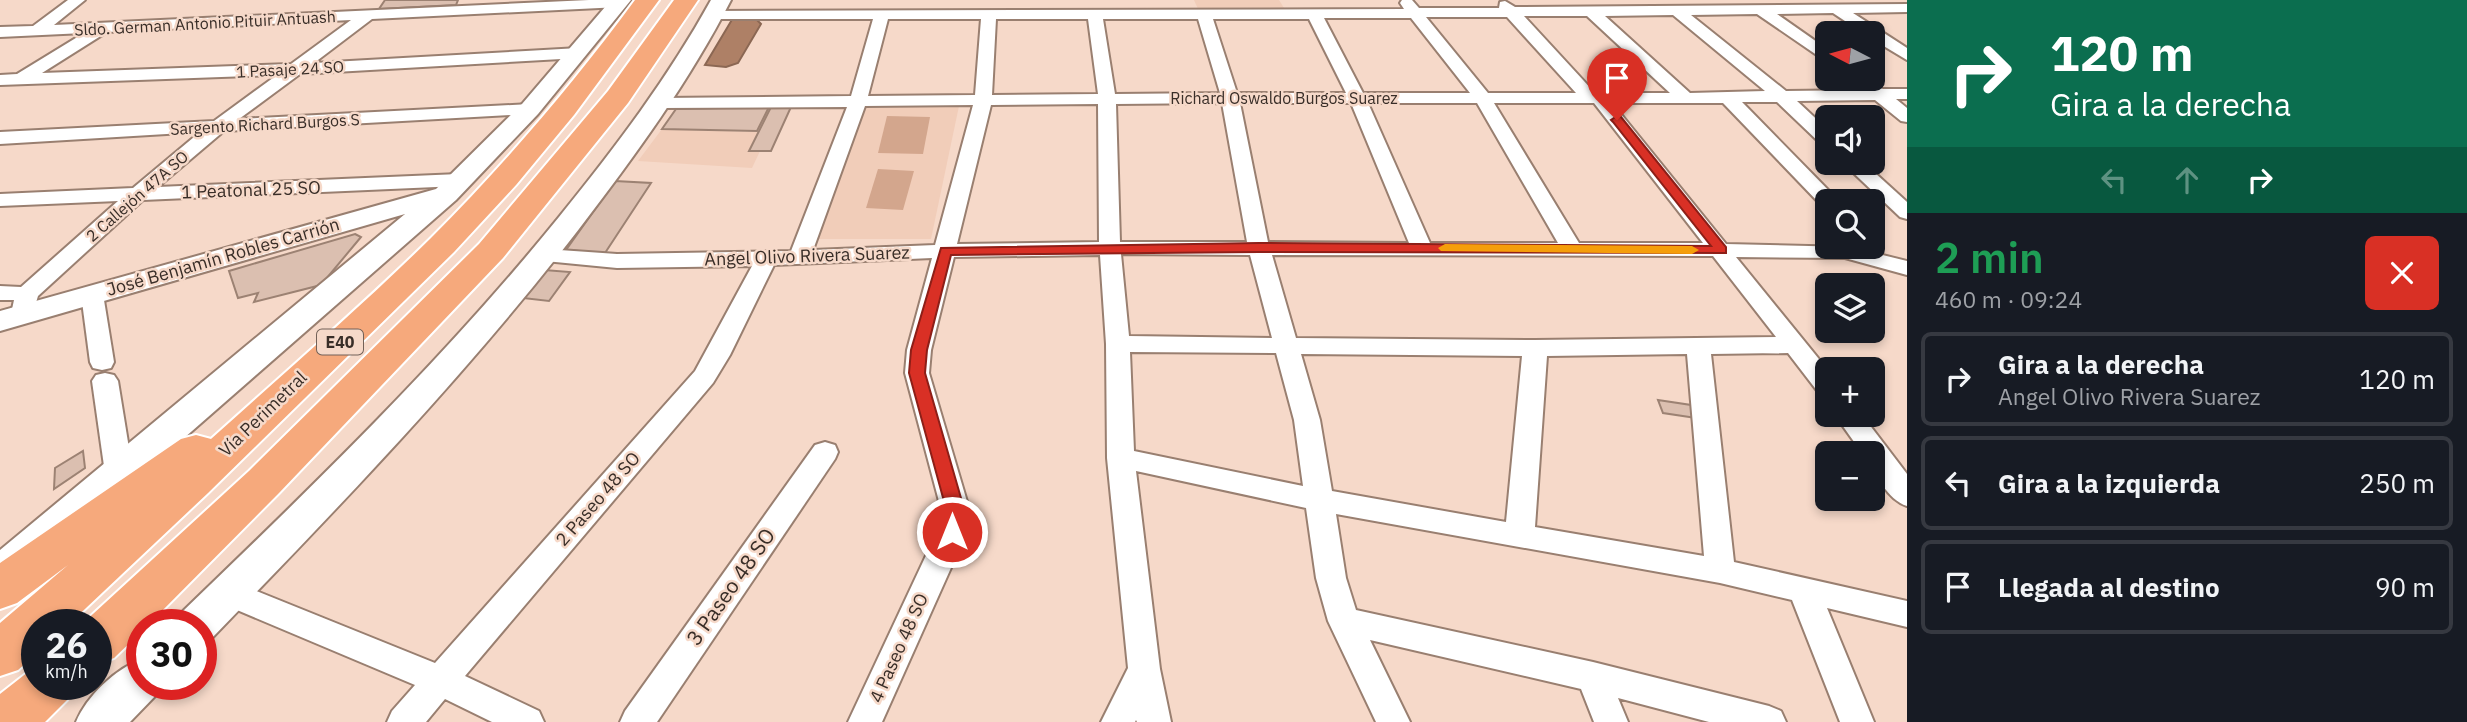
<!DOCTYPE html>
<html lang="es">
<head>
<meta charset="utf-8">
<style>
  body { margin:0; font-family:"IBM Plex Sans",sans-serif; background:#242831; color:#f1f3f6; height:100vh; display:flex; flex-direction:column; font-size:26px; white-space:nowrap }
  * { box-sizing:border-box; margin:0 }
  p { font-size:23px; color:#9ea1a6 }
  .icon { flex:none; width:38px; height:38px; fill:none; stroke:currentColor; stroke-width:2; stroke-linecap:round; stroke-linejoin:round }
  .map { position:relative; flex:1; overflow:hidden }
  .panel { display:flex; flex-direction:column; background:#171b24; width:560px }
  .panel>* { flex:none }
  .top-card { background:#0b6e4f; color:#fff; overflow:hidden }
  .needle { width:46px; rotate:276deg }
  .fabs { position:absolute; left:1815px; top:21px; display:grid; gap:14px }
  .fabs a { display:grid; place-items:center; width:70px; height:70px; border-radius:10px; background:#171b24; box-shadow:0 4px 10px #0003; font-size:35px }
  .speed { position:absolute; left:21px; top:609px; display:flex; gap:14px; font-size:35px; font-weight:700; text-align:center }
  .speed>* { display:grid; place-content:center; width:91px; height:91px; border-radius:50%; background:#171b24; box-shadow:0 4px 10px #0003; line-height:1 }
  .speed small { font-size:18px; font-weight:400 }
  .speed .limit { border:10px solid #d22; background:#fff; color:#111 }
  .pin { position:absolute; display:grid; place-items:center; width:60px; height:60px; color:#fff; margin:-72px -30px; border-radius:50% 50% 50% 0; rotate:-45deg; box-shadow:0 0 7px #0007 }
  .pin .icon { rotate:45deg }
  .me { position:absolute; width:77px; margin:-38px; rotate:0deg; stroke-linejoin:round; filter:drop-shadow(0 0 5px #0008) }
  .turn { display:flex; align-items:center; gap:24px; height:147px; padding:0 28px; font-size:32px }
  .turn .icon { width:91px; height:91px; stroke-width:2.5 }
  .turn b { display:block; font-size:49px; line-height:60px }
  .lanes { display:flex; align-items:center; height:66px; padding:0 28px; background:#0003; justify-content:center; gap:35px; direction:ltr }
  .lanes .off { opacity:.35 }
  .round { display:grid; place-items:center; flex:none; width:74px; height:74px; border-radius:10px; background:#242831 }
  .overview { display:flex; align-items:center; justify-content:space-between; height:119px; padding:0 28px }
  h1 { font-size:42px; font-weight:600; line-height:52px; color:#1e9e55 }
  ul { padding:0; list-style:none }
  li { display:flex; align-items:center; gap:21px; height:94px; margin:0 14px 10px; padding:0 14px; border:4px solid #363941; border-radius:10px }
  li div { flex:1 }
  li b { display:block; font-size:26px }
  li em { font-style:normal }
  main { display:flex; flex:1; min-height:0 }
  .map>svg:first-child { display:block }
  .built { fill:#f1cdb9 }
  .green { fill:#d3a68d }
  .water { fill:#ae8066; stroke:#8b6753; stroke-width:2 }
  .building { fill:#dbbfb0; stroke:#9c8273; stroke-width:2 }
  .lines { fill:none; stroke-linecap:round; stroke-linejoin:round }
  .street-casing { stroke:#997f70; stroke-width:4 }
  .secondary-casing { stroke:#997f70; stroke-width:4 }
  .highway-casing { stroke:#fff; stroke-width:4 }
  .street { fill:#fff; fill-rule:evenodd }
  .secondary { fill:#fff; fill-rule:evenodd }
  .highway { fill:#f6a97c; fill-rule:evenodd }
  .route { fill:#d93025; stroke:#8d1f18; stroke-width:2 }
  .slow { fill:#f59e0b }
  .labels { text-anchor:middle; stroke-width:5; stroke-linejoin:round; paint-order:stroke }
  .far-street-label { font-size:16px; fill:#392e28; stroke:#f6d9c9 }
  .shield { fill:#f6d9c9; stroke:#726158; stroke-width:2 }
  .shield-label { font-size:16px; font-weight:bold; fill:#392e28 }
  .street-label { font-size:18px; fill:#392e28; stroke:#f6d9c9 }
  .near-street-label { font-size:21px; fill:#392e28; stroke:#f6d9c9 }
</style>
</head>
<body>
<main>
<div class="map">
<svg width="1907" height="722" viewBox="0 0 1907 722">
  <rect width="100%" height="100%" fill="#f6d9c9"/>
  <g class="built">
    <path d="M1194,0H1279L1284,8L1198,9Z"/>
    <path d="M959,106L931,239H814L865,108Z"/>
    <path d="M662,129L758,132L749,150L760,151L752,168L638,161Z"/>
  </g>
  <g class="green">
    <path d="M887,116L930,117L923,154L878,153Z"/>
    <path d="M878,169L914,171L903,210L866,208Z"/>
  </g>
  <path class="water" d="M733,18L756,19L761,24L738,63L726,67L705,65Z"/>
  <g class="building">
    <path d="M385,0H458L456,5L379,9Z"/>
    <path d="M769,107L757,131L662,129L676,109Z"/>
    <path d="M771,107H791L771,151H749Z"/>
    <path d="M615,181L651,183L605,253L566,250Z"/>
    <path d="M355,234L361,237L321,285L254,302L258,293L238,298L229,271Z"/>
    <path d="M544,270L570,272L549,301L523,298Z"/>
    <path d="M1658,400L1691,405L1696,418L1663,413Z"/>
    <path d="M83,451L85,468L54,489L55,468Z"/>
  </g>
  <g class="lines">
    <g class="street-casing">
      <g id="street">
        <path d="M68,0H85L54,25L589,0H625L627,3L620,7L372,19L314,63L579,48L587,53L579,58L300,74L239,119L530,104L539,109L530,114L224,131L158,187L459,174L469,180L459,186L143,200L38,296L31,319L23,321L15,319L11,314L14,300H0V286L21,287L118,201L0,206V194L133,188L200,132L0,144V132L214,121L277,75L0,85V75L17,74L84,33L0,37V27L33,26ZM351,20L291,64L42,73L107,32Z"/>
        <path d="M1402,0H1412L1419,8H1499L1500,2L1505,1L1515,7L1907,4V12L1853,13L1907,48V60L1872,39V33H1863L1833,13L1777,14L1827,49V62L1757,14L1691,15L1786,91L1867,90L1875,86L1883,89H1907V99H1896L1907,108V122L1901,121L1875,100L1797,101L1827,129V145L1820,143L1777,102H1742L1835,197L1838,201H1827V207L1821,205L1723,103H1612L1726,244L1850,247L1907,261V275L1845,258L1736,257L1827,369V394L1818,392L1788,353L1711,354L1734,562L1907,601V627L1827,608L1874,722H1840L1792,600L1720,583L1336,514L1346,578L1356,610L1593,662L1769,706L1781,711L1786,722H1709L1618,698L1628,722H1594L1581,689L1370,640L1410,722H1376L1328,621L1316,578L1306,508L1136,471L1160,669L1171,722H1137L1136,720L1135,722H1101L1128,668L1107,458L1106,344L1100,255L954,257L931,350L929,373L968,505L967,532L882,722H848L937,532L940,505L905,373L907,350L932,258L774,265L730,355L713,383L465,676L539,711L544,722H492L445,699L426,722H387L392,711L415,685L218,602L214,593L218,584L229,580L435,663L695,371L752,266L617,268L545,261L537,260L534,255L537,250L545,249L617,254L791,251L847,107L661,108L652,103L661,98L851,96L873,19H714L709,17L706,14L709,11L1404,9L1400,3ZM1673,15L1765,91L1690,93L1605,16ZM1524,16H1587L1670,93H1595ZM1426,17H1507L1576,93H1488ZM1324,18H1411L1470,93H1363ZM888,19H981L975,95L868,96ZM996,19H1088L1098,94L992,95ZM1103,19H1198L1220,93L1115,94ZM1213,19H1309L1346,93H1237ZM1222,103L1247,242H1120L1116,104ZM1240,103H1351L1409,243L1268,242ZM1368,103H1477L1558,243H1430ZM1494,103H1594L1703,243H1579ZM1098,104L1099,242L957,244L991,105ZM973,105L935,245L813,250L865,106ZM1121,254L1250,255L1272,338L1129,336ZM1272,255L1713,256L1776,337L1535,340L1296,338ZM1130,352L1276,353L1294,420L1303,486L1134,451ZM1301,354L1522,356L1506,522L1332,491L1320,420ZM1687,354L1704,556L1535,527L1547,356Z"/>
        <path d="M1843,163H1864L1907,202V219L1900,217Z"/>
        <path d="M92,287L100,289L103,294L114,362L111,368L102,370L93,368L90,362L81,294L84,289Z"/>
        <path d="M105,373L114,375L118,381L133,473L129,480L119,483L109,480L105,473L92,381L96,375Z"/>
        <path d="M1835,415H1862L1907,474V506C1888,500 1872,473 1872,453H1862Z"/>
        <path d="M825,442L835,445L838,452L835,459L657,722H620L625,711L815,445Z"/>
      </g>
    </g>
    <g class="secondary-casing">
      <g id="secondary">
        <path d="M611,0H631L538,114L456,200L15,586L0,591V550L405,214L0,331V311L436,189L522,104Z"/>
        <path d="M711,0H731C689,82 635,156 579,229C467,374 340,506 212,638L201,642V625H176L182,612C313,486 444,359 559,217C615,148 668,78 711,0Z"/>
        <path d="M142,659V684H162L158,693L130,722H76C87,696 115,669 142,659Z"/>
      </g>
    </g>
    <g class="highway-casing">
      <g id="highway">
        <path d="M635,0H659L574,115L516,185L454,252L208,493L68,625H37V653L18,670L0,676V623L68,565L17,603L0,609V563L181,439L196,435L211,439C284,373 360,308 431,238C505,164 573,84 635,0Z"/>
        <path d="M674,0H698L628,103L503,258L279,493L148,625H142V631L114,658L96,665V625H81L249,471L479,244L608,91Z"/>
        <path d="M37,665V684H75L67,700L45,722H0V694Z"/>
      </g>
    </g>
    <use href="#street" class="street"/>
    <use href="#secondary" class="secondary"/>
    <use href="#highway" class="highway"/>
  </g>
  <path class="route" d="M1617,116L1621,117L1726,247V253L1259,252L951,255L927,350L925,373L963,505L958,537L952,539L945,537L942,532L945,505L909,373L911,350L941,248L1259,243L1711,246L1613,122L1611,120Z"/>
  <path class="slow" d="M1445,244L1692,246L1699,250L1692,254L1441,251L1438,248Z"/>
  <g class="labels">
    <g class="far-street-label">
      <text transform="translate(205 23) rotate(-3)" y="6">Sldo. German Antonio Pituir Antuash</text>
      <text transform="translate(290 69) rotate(-3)" y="6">1 Pasaje 24 SO</text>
      <text x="1284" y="104">Richard Oswaldo Burgos Suarez</text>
      <text transform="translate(265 124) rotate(-3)" y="6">Sargento Richard Burgos S</text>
      <text transform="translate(137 196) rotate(-41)" y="6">2 Callejón 47A SO</text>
    </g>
    <rect class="shield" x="317" y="329.5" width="46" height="25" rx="5"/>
    <g class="shield-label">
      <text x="340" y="348">E40</text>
    </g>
    <g class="street-label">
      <text transform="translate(251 190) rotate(-2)" y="6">1 Peatonal 25 SO</text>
      <text transform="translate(807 256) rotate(-2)" y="6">Angel Olivo Rivera Suarez</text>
      <text transform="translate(223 257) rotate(-16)" y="6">José Benjamín Robles Carrión</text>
      <text transform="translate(263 414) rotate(-44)" y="6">Vía Perimetral</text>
      <text transform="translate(598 499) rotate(-49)" y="6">2 Paseo 48 SO</text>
      <text transform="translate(899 648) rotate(-66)" y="6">4 Paseo 48 SO</text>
    </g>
    <g class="near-street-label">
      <text transform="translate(731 587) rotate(-55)" y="7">3 Paseo 48 SO</text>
    </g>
  </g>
</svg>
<div class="fabs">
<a><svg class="needle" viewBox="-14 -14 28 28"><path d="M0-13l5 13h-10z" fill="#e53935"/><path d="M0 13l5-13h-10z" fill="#9ea1a6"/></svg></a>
<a><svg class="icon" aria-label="sound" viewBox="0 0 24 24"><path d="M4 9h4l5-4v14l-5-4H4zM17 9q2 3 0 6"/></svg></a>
<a><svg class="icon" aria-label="search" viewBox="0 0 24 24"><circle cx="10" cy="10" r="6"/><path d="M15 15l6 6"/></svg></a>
<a><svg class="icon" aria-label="layers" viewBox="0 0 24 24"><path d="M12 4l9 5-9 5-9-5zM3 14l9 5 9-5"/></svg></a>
<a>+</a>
<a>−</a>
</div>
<div class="speed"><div>26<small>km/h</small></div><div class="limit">30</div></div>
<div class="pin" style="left:1617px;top:120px;background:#d93025"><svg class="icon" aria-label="arrive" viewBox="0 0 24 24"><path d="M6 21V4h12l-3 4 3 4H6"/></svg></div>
<svg class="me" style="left:952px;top:532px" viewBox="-20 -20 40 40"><circle r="17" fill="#d93025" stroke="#fff" stroke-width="3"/><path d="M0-11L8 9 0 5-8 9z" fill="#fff"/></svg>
</div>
<section class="panel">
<div class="top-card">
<div class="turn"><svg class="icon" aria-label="right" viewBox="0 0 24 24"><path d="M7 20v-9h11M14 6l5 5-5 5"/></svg><div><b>120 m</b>Gira a la derecha</div></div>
<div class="lanes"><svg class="icon off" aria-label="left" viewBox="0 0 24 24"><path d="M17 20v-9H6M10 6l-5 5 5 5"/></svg><svg class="icon off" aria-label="ahead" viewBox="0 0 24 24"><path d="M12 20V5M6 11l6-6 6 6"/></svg><svg class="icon" aria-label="right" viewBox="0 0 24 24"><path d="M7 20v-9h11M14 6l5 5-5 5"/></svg></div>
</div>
<div class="overview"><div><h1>2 min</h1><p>460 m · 09:24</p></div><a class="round" style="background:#d93025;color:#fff"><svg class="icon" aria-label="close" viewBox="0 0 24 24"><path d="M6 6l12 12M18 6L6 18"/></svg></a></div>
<ul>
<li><svg class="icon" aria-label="right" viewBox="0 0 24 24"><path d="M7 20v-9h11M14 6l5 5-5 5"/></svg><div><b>Gira a la derecha</b><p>Angel Olivo Rivera Suarez</p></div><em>120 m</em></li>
<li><svg class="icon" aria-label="left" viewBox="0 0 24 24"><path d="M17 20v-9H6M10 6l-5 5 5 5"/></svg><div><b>Gira a la izquierda</b></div><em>250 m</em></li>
<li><svg class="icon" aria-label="arrive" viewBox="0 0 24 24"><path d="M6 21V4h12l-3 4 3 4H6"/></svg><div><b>Llegada al destino</b></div><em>90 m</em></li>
</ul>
</section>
</main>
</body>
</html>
